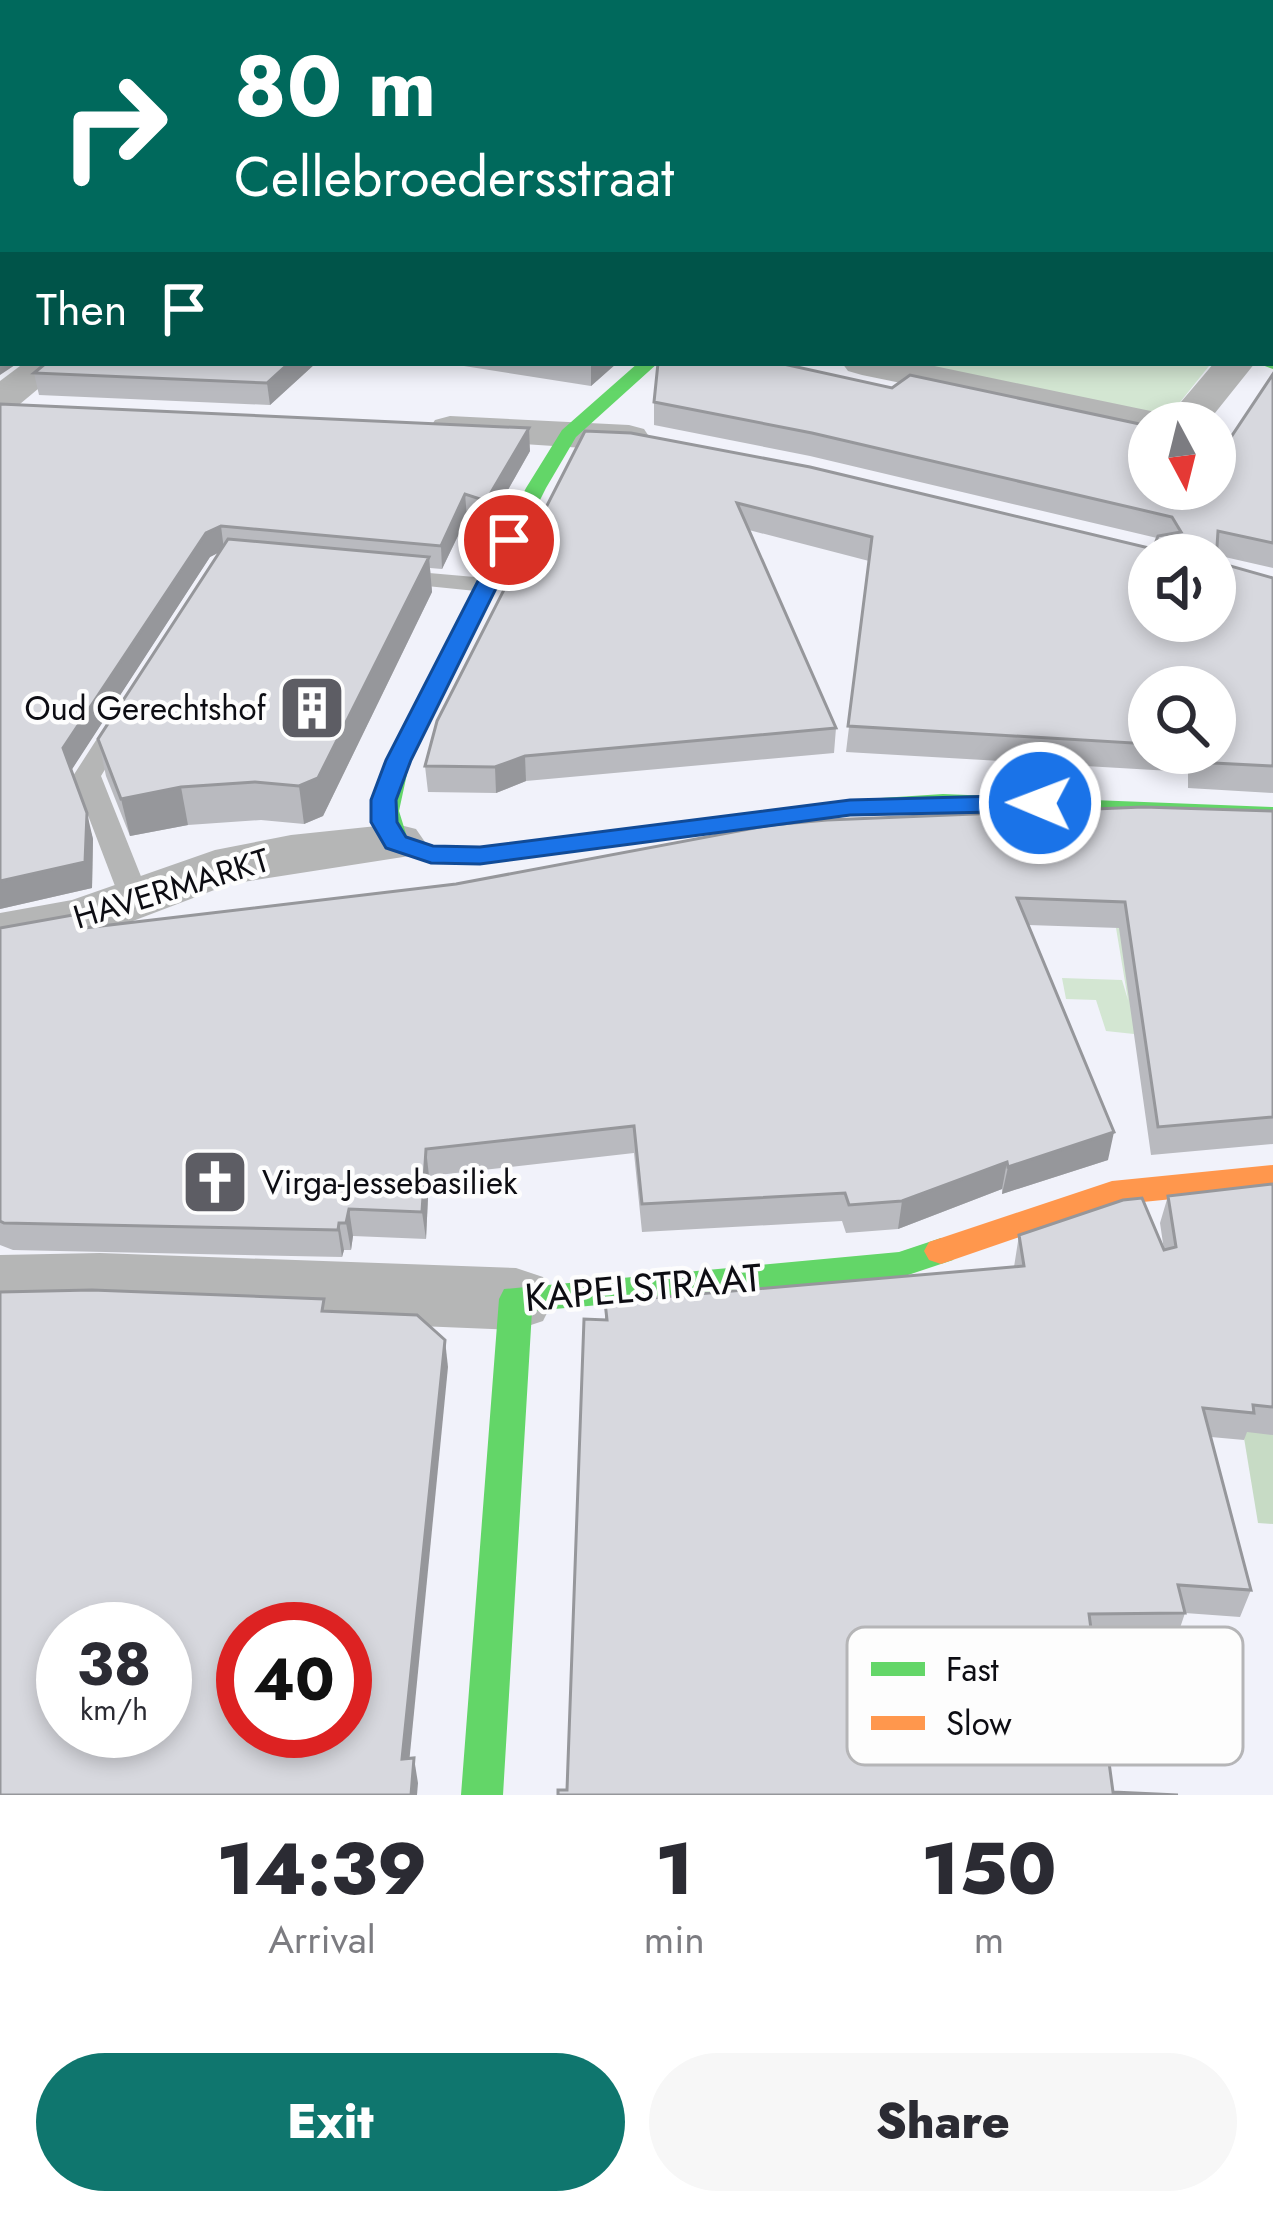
<!DOCTYPE html>
<html lang="en">
<head>
<meta charset="utf-8">
<style>
  body { margin:0; font-family:Jost,sans-serif; background:#f7f7f7; color:#2b2b33; height:100vh; display:flex; flex-direction:column; font-size:45px; white-space:nowrap }
  * { box-sizing:border-box; margin:0 }
  p { font-size:39px; color:#7c7c81 }
  .icon { flex:none; width:66px; height:66px; fill:none; stroke:currentColor; stroke-width:2; stroke-linecap:round; stroke-linejoin:round }
  .map { position:relative; height:1795px; overflow:hidden }
  .sheet { display:flex; flex-direction:column; background:#fff; flex:1 }
  .sheet>* { flex:none }
  .top-card { position:absolute; left:0px; top:0px; width:1275px; height:366px; box-shadow:0 6px 18px #0003; background:#00695c; color:#fff; overflow:hidden }
  .needle { width:78px; rotate:173deg }
  .tools { position:absolute; left:1128px; top:402px; display:grid; gap:24px }
  .tools a { display:grid; place-items:center; width:108px; height:108px; border-radius:50%; background:#fff; box-shadow:0 6px 18px #0003; font-size:60px }
  .speed { position:absolute; left:36px; top:1602px; display:flex; gap:24px; font-size:60px; font-weight:700; text-align:center }
  .speed>* { display:grid; place-content:center; width:156px; height:156px; border-radius:50%; background:#fff; box-shadow:0 6px 18px #0003; line-height:1 }
  .speed small { font-size:30px; font-weight:400 }
  .speed .limit { border:18px solid #d22; background:#fff; color:#111 }
  .pin { position:absolute; display:grid; place-items:center; width:102px; height:102px; color:#fff; margin:-51px; border:6px solid #fff; border-radius:50%; box-shadow:0 3px 12px #0007 }
  .me { position:absolute; width:132px; margin:-66px; rotate:271deg; stroke-linejoin:round; filter:drop-shadow(0 0 9px #0008) }
  .turn { display:flex; align-items:center; gap:42px; height:252px; padding:0 36px; font-size:54px }
  .turn .icon { width:156px; height:156px; stroke-width:2.5 }
  .turn b { display:block; font-size:84px; line-height:102px }
  .then { display:flex; align-items:center; height:114px; padding:0 36px; background:#0003; gap:24px; font-size:45px }
  .eta { display:flex; justify-content:space-evenly; align-items:center; height:204px; text-align:center }
  .eta b { font-size:72px; font-weight:800; line-height:84px }
  .action { display:flex; gap:24px; margin-top:auto; padding:24px 36px }
  .action a { flex:1; height:138px; border-radius:72px; background:#0f766e; color:#fff; font-size:48px; font-weight:800; line-height:138px; text-align:center }
  .action a+a { background:#f7f7f7; color:#2b2b33 }
  .map>svg:first-child { display:block }
  .green { fill:#d3e6d2 }
  .forest { fill:#c7dbc5 }
  .lines { fill:none; stroke-linecap:round; stroke-linejoin:round }
  .lane { fill:#b5b6b6; fill-rule:evenodd }
  .street { fill:#b5b6b6; fill-rule:evenodd }
  .fast { fill:#63d668; fill-rule:evenodd }
  .slow { fill:#ff974d; fill-rule:evenodd }
  .rail { stroke:#adaeb1; stroke-width:4.5 }
  .wall { fill:#b9babf; fill-rule:evenodd }
  .shaded-wall { fill:#96979b }
  .building { fill:#d7d8de; stroke:#96979b; stroke-width:3; fill-rule:evenodd }
  .route { fill:#1a73e8; stroke:#114b97; stroke-width:3 }
  .labels { text-anchor:middle; stroke-width:9; stroke-linejoin:round; paint-order:stroke }
  .poi-label { font-size:33px; fill:#0d0d13; stroke:#fdfdfd; text-anchor:end }
  .street-label { font-size:33px; fill:#0d0d13; stroke:#fdfdfd }
  .near-street-label { font-size:39px; fill:#0d0d13; stroke:#fdfdfd }
  .key { fill:#fdfdfd; stroke:#b5b5b7; stroke-width:3 }
  .key-label { font-size:33px; fill:#0d0d13 }
</style>
</head>
<body>
<div class="map">
<svg width="1273" height="1795" viewBox="0 0 1273 1795">
  <rect width="100%" height="100%" fill="#f1f2fa"/>
  <g class="green">
    <path d="M888,363H1187L1209,366L1165,421Z"/>
    <path d="M1116,928L1153,929L1134,1034L1106,1031L1096,1000L1066,999L1062,978L1122,980L1128,1000Z"/>
  </g>
  <path class="forest" d="M1231,1359L1273,1363V1524L1258,1523Z"/>
  <g class="lines">
    <g class="lane">
      <path d="M395,570L486,578L498,585L486,592L387,582L383,577Z"/>
      <path d="M122,712L135,720L101,776L150,899L135,909L120,899L73,776L113,714Z"/>
    </g>
    <g class="street">
      <path d="M647,0H673L674,3H648Z"/>
      <path d="M24,363H69L14,409L0,412V381Z"/>
      <path d="M842,363H920L1170,415L1214,363H1255L1207,423H1149V434L862,375L848,371Z"/>
      <path d="M450,416L629,425L644,429L650,438L644,447L629,451L435,438L429,429L435,420Z"/>
      <path d="M396,824L416,829L425,842L416,855L230,884L104,932L0,953V913L72,900L215,850L291,835Z"/>
      <path d="M100,1253L516,1268L543,1277L554,1299L543,1321L516,1330L100,1313L0,1315V1255Z"/>
    </g>
    <g class="fast">
      <path d="M1273,359V369L1257,363H1272Z"/>
      <path d="M638,363H658L576,437L546,488L410,760L399,811L407,837L433,846L480,847L850,800L943,794L1273,807V823L943,810L850,816L480,863L431,862L387,848L373,811L386,760L526,488L562,430Z"/>
      <path d="M941,1238L953,1242L958,1251L953,1260L899,1278L532,1311L503,1795H461L499,1299L504,1289L899,1252Z"/>
    </g>
    <path class="slow" d="M1273,1165V1189L1113,1205L941,1264L929,1260L924,1251L929,1242L1112,1181Z"/>
    <g class="rail">
      <path d="M736,0L743,3"/>
      <path d="M767,0L774,3"/>
    </g>
  </g>
  <g class="wall">
    <path d="M316,363L270,405L39,395L34,373Z"/>
    <path d="M445,363H617L591,386Z"/>
    <path d="M1273,374V568L1216,555V562L1273,578V793L1188,788V772L846,752L869,561L749,530L836,728L834,753L526,781L496,793L428,792L425,766L585,431L1153,549L1157,538L810,456L654,425V402L892,388L1227,443ZM1149,687L1215,753H1149Z"/>
    <path d="M0,404L530,451L488,525L467,517L442,569L430,568L432,592L323,816L304,824L261,820L188,825L130,836L106,776L98,739L219,552L210,557L71,770L93,839L92,888L0,909Z"/>
    <path d="M1273,811V1144L1151,1155L1119,928L1028,925L1108,1160L1002,1194V1189L898,1229L846,1233L842,1221L642,1232L634,1153L429,1176L426,1239L353,1236L351,1250H344L342,1257L13,1250L0,1245V928L84,913L88,927Z"/>
    <path d="M1273,1184V1435L1247,1432L1244,1440L1211,1437L1251,1590L1240,1617L1185,1613L1176,1640H1092L567,1790L605,1320V1302L1014,1267L1019,1235L1164,1250L1160,1223L1168,1196Z"/>
  </g>
  <g class="shaded-wall">
    <path d="M556,0H586L580,3H551Z"/>
    <path d="M3,348V363H18L0,375V350Z"/>
    <path d="M289,363H316L270,405L267,383Z"/>
    <path d="M592,363H617L591,386V365Z"/>
    <path d="M529,428L530,451L488,525L486,501Z"/>
    <path d="M465,494L467,517L442,569L441,546Z"/>
    <path d="M221,526L224,550L210,557L69,774L63,748L206,533Z"/>
    <path d="M429,557L432,592L323,816L304,824L299,786Z"/>
    <path d="M525,756L526,781L496,793L495,767Z"/>
    <path d="M181,787L188,825L130,836L121,799Z"/>
    <path d="M87,813L93,839L92,888L0,909V881Z"/>
    <path d="M1114,1132L1108,1160L1002,1194L1008,1167Z"/>
    <path d="M426,1149L429,1176L426,1239L422,1212Z"/>
    <path d="M1007,1162L1002,1189L898,1229L902,1201Z"/>
    <path d="M349,1209L353,1236L351,1250L346,1223Z"/>
    <path d="M339,1223L344,1250L342,1257L338,1230Z"/>
    <path d="M445,1340L448,1367L407,1784L402,1759Z"/>
    <path d="M414,1758L418,1783L417,1795H411Z"/>
  </g>
  <g class="building">
    <path d="M0,0H556L551,3H3V132L2,121H0Z"/>
    <path d="M886,0H1162L1159,3H893Z"/>
    <path d="M1264,0H1273L1272,127V3H1261Z"/>
    <path d="M3,142V166L0,164V144Z"/>
    <path d="M3,207V348L0,350V209Z"/>
    <path d="M1272,276L1273,277V327H1272Z"/>
    <path d="M46,363H289L267,383L34,373Z"/>
    <path d="M658,363H779L892,388L910,375L1149,426V489H1215V441L1227,443L1273,374V543L1218,531L1216,562L1273,578V766L1194,762V753H1215V687H1149V744L848,726L872,537L737,503L836,728L525,756L495,767L425,766L437,721L585,431L631,433L810,467L1153,549L1158,536L1181,532L1172,517L812,433L654,402ZM1149,555H1215V621H1149Z"/>
    <path d="M0,404L529,428L486,501L465,494L441,546L221,526L206,533L63,748L87,813L85,862L0,881Z"/>
    <path d="M228,539L429,557L318,778L299,786L255,782L181,787L121,799L98,739Z"/>
    <path d="M1143,807L1273,811V1117L1158,1127L1125,902L1017,898L1114,1132L1008,1167L1007,1162L902,1201L849,1205L845,1193L642,1204L634,1126L426,1149L422,1212L349,1209L346,1223H339L338,1230L4,1223L0,1221V928L84,913V928L456,884L771,825L827,820Z"/>
    <path d="M1273,1184V1407L1253,1405L1254,1413L1203,1408L1251,1590L1178,1585L1185,1613L1089,1614L1113,1792L1178,1795H558V1790H567L584,1319L607,1320L605,1302L1024,1266L1019,1235L1123,1200L1142,1198L1164,1250L1176,1247L1168,1196Z"/>
    <path d="M92,1290L324,1299L322,1311L417,1315L445,1340L402,1759L414,1758L411,1795H0V1292ZM63,1629H165V1731H63ZM243,1629H345V1731H243Z"/>
  </g>
  <path class="route" d="M509,534L520,540L411,760L396,800L397,822L406,837L433,846L480,847L850,800L1040,795L1052,803L1040,811L850,815L480,864L431,863L386,848L371,822V800L386,760L499,540Z"/>
  <defs>
    <g id="building-square" transform="scale(3.45)"><rect x="-9" y="-9" width="18" height="18" rx="4" fill="#5d5d64" stroke="#fdfdfd"/><path d="M-4-6H4V6H1V3H-1V6H-4ZM-2.5-4.3h1.7v1.8h-1.7ZM.8-4.3h1.7v1.8H.8ZM-2.5-1h1.7V.8h-1.7ZM.8-1h1.7V.8H.8Z" fill="#fff"/></g>
    <g id="church-square" transform="scale(3.45)"><rect x="-9" y="-9" width="18" height="18" rx="4" fill="#5d5d64" stroke="#fdfdfd"/><path d="M-1.2-6h2.4v3.5h3.3v2.4h-3.3V6h-2.4V-.1h-3.3v-2.4h3.3Z" fill="#fff"/></g>
  </defs>
  <g fill-rule="evenodd">
    <use href="#building-square" x="312" y="708"/>
    <use href="#church-square" x="215" y="1182"/>
  </g>
  <g class="labels">
    <g class="poi-label">
      <text x="266" y="720">Oud Gerechtshof</text>
      <text x="262" y="1194" text-anchor="start">Virga-Jessebasiliek</text>
    </g>
    <g class="street-label">
      <text transform="translate(171 888) rotate(-17)" y="12">HAVERMARKT</text>
    </g>
    <g class="near-street-label">
      <text transform="translate(643 1287) rotate(-5)" y="14">KAPELSTRAAT</text>
    </g>
  </g>
  <rect x="847" y="1627" width="396" height="138" rx="18" class="key"/>
  <rect x="871" y="1662" width="54" height="14" fill="#63d668"/>
  <rect x="871" y="1716" width="54" height="14" fill="#ff974d"/>
  <g class="key-label">
    <text x="946" y="1681">Fast</text>
    <text x="946" y="1735">Slow</text>
  </g>
</svg>
<div class="tools">
<a><svg class="needle" viewBox="-14 -14 28 28"><path d="M0-13l5 13h-10z" fill="#e53935"/><path d="M0 13l5-13h-10z" fill="#7c7c81"/></svg></a>
<a><svg class="icon" aria-label="sound" viewBox="0 0 24 24"><path d="M4 9h4l5-4v14l-5-4H4zM17 9q2 3 0 6"/></svg></a>
<a><svg class="icon" aria-label="search" viewBox="0 0 24 24"><circle cx="10" cy="10" r="6"/><path d="M15 15l6 6"/></svg></a>
</div>
<div class="speed"><div>38<small>km/h</small></div><div class="limit">40</div></div>
<div class="pin" style="left:509px;top:540px;background:#d93025"><svg class="icon" aria-label="arrive" viewBox="0 0 24 24"><path d="M6 21V4h12l-3 4 3 4H6"/></svg></div>
<svg class="me" style="left:1040px;top:803px" viewBox="-20 -20 40 40"><circle r="17" fill="#1a73e8" stroke="#fff" stroke-width="3"/><path d="M0-11L8 9 0 5-8 9z" fill="#fff"/></svg>
<div class="top-card">
<div class="turn"><svg class="icon" aria-label="right" viewBox="0 0 24 24"><path d="M7 20v-9h11M14 6l5 5-5 5"/></svg><div><b>80 m</b>Cellebroedersstraat</div></div>
<div class="then">Then<svg class="icon" aria-label="arrive" viewBox="0 0 24 24"><path d="M6 21V4h12l-3 4 3 4H6"/></svg></div>
</div>
</div>
<section class="sheet">
<div class="eta">
<div><b>14:39</b><p>Arrival</p></div>
<div><b>1</b><p>min</p></div>
<div><b>150</b><p>m</p></div>
</div>
<div class="action"><a>Exit</a><a>Share</a></div>
</section>
</body>
</html>
